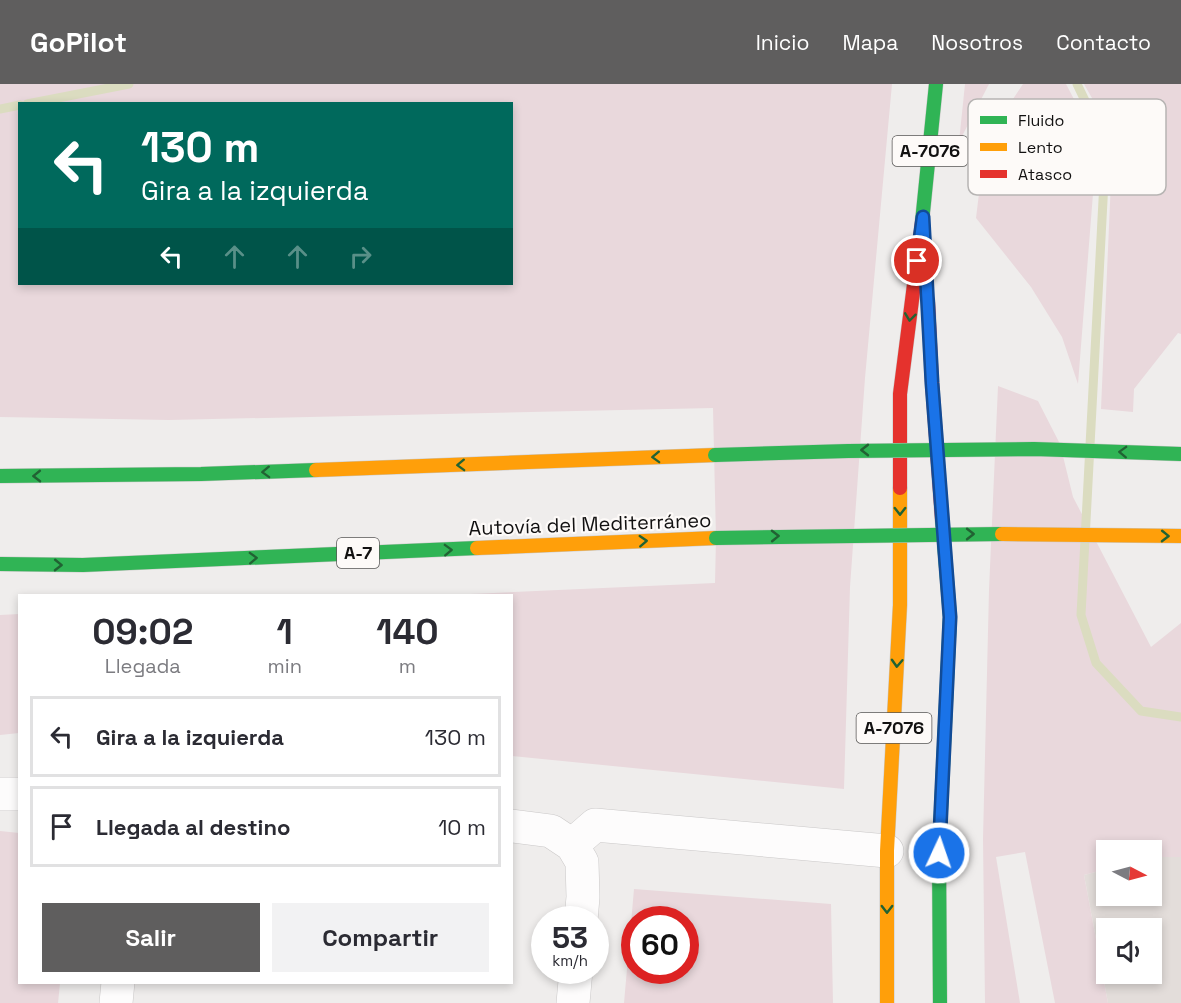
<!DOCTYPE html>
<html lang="es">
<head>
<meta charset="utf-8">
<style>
  body { margin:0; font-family:"Space Grotesk",sans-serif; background:#f2f2f3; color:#2b2b33; height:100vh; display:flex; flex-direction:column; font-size:22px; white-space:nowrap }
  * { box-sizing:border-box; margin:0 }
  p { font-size:20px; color:#7c7c81 }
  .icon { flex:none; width:33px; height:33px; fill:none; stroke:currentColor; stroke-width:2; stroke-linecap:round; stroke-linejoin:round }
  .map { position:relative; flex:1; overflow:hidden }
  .panel { position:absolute; left:18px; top:510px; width:495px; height:390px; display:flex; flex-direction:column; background:#fff; border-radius:0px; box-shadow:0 3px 9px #0003 }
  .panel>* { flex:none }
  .hud { position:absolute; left:18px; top:18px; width:495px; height:183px; border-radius:0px; box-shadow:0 3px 9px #0003; background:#00695c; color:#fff; overflow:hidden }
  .needle { width:39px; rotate:96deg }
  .tools { position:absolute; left:1096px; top:756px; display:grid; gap:12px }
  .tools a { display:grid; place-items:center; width:66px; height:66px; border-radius:0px; background:#fff; box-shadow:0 3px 9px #0003; font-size:30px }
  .speed { position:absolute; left:531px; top:822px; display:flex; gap:12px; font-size:30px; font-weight:700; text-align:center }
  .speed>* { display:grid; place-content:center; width:78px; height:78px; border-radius:50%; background:#fff; box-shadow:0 3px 9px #0003; line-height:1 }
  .speed small { font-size:15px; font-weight:400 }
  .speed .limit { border:9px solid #d22; background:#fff; color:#111 }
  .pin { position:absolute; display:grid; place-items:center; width:51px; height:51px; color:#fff; margin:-26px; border:3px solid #fff; border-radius:50%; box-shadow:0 2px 6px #0007 }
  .me { position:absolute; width:66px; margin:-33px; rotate:3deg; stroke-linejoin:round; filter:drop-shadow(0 0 4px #0008) }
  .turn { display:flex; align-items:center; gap:21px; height:126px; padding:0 24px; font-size:27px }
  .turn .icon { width:78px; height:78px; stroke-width:2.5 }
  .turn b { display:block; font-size:42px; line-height:51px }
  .lanes { display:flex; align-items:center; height:57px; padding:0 24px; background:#0003; justify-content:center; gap:30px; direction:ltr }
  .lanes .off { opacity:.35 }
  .eta { display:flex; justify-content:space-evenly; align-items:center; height:102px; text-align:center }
  .eta b { font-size:36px; font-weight:700; line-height:42px }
  .primary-button { display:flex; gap:12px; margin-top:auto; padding:12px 24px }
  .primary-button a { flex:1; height:69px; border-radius:0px; background:#5f5e5e; color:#fff; font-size:24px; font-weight:700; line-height:69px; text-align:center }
  .primary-button a+a { background:#f2f2f3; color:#2b2b33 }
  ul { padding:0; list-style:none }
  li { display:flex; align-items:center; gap:18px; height:81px; margin:0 12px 9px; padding:0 12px; border:3px solid #e1e1e2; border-radius:0px }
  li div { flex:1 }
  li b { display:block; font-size:22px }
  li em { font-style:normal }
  header { display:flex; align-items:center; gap:36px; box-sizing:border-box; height:84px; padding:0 30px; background:#5f5e5e; color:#fff }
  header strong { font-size:28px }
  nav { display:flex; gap:33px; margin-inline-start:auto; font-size:21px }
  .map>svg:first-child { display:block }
  .built { fill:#e3ddda; fill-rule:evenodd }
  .green { fill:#e9d8dc; fill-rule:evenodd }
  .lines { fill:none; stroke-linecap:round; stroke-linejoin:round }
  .stream { stroke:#dbdcc0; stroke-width:9 }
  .street-casing { stroke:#cac8c8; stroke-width:34 }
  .fast-casing { stroke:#cac9c8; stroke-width:15 }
  .slow-casing { stroke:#cac9c8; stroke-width:15 }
  .jam-casing { stroke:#cac9c8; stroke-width:15 }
  .street { stroke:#fdfcfc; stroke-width:33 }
  .fast { stroke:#30b455; stroke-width:14 }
  .slow { stroke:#ff9f0a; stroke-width:14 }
  .jam { stroke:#e5322d; stroke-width:14 }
  .fast-bridge-casing { stroke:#cac9c8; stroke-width:15; stroke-linecap:butt }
  .slow-bridge-casing { stroke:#cac9c8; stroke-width:15; stroke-linecap:butt }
  .fast-bridge { stroke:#30b455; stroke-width:14 }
  .slow-bridge { stroke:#ff9f0a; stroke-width:14 }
  .oneway { stroke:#216233 }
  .route-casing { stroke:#114b97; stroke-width:15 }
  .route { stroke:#1a73e8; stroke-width:10 }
  .labels { text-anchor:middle; stroke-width:4.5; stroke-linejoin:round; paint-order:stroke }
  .shield { fill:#fdfaf8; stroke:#585756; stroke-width:1.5 }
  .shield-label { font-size:18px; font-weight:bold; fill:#121111 }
  .street-label { font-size:20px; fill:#121111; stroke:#fdfaf8 }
  .key { fill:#fdfaf8; stroke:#b6b4b3; stroke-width:1.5 }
  .key-label { font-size:16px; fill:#121111 }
</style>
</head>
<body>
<header>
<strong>GoPilot</strong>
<nav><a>Inicio</a><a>Mapa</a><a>Nosotros</a><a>Contacto</a></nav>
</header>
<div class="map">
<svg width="1181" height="919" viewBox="0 0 1181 919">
  <rect width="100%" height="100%" fill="#efedec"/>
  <path class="built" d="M1152,773H1181V919H1108L1084,791L1107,785V812H1152ZM1107,844H1152V890H1107Z"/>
  <g class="green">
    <path d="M0,0H892L865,294L850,503L844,705L512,672V512L448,511L715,499L716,454L713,324L169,336L0,333ZM20,20H512V200H20Z"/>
    <path d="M965,0H989L959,58Z"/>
    <path d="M1023,0H1066L1097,59L1078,300L1062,253L1031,203L976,134L982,85L1003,30Z"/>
    <path d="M1084,0H1181V250L1178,249L1134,305L1133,328L1101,325L1113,51Z"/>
    <path d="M998,302L1038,317L1060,360L1073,413L1151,563L1181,539V773H1152V766H1107V785L1084,791L1108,919H1055L1025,768L996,773L1020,919H985L983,755L989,506Z"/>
    <path d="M19,530V649L0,651V531Z"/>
    <path d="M0,747L19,749L20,898L60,899L58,919H0Z"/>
    <path d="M634,805L831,820L833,919H624ZM634,836H686V886H634Z"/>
  </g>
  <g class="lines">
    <g class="stream">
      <path d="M1077,0L1106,60L1081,531L1096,579L1141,627L1181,633"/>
      <path d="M27,20L129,0"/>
      <path d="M0,25L20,21"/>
    </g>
    <g class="street-casing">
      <g id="street">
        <path d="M0,710H20"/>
        <path d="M512,742L551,747L572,761L582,778L583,813L581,836"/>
        <path d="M572,761L595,741L887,767"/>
        <path d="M116,919L118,898"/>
        <path d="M573,919L576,886"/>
      </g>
    </g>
    <g class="fast-casing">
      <g id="fast">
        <path d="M922,138L936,0"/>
        <path d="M0,392L201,390L316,386"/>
        <path d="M0,480L83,481L477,464"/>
        <path d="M940,919L939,769L950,533L942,435"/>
      </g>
    </g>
    <g class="slow-casing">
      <g id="slow">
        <path d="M316,386L715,371"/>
        <path d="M477,464L716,454"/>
        <path d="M887,919V767L900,521V404"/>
      </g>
    </g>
    <g class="jam-casing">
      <g id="jam">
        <path d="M928,217L932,299L942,435"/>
        <path d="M900,404V310L922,138"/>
      </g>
    </g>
    <use href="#street" class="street"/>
    <use href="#fast" class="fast"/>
    <use href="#slow" class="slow"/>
    <use href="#jam" class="jam"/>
    <g class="fast-bridge-casing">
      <g id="fast-bridge">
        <path d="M715,371L848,367L1034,365L1181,370"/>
        <path d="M716,454L1002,450"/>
      </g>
    </g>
    <g class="slow-bridge-casing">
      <path id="slow-bridge" d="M1002,450L1181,452"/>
    </g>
    <use href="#fast-bridge" class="fast-bridge"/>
    <use href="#slow-bridge" class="slow-bridge"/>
  </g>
  <defs><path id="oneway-chevron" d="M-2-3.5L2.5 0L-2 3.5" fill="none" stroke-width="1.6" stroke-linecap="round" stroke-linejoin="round" transform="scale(1.5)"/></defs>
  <g class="oneway">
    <use href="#oneway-chevron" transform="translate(910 233) rotate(97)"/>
    <use href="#oneway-chevron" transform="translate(865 366) rotate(180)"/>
    <use href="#oneway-chevron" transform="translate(1123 368) rotate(-178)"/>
    <use href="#oneway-chevron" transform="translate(656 373) rotate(178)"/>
    <use href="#oneway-chevron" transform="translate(461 381) rotate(178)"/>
    <use href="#oneway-chevron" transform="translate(266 388) rotate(178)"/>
    <use href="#oneway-chevron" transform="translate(37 392) rotate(179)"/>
    <use href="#oneway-chevron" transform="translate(900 427) rotate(90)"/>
    <use href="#oneway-chevron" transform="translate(970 450)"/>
    <use href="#oneway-chevron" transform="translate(775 452) rotate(-1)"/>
    <use href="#oneway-chevron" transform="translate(1165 452) rotate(1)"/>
    <use href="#oneway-chevron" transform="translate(643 457) rotate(-3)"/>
    <use href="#oneway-chevron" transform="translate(448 466) rotate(-2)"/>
    <use href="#oneway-chevron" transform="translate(253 474) rotate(-2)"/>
    <use href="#oneway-chevron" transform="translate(58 481) rotate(1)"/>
    <use href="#oneway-chevron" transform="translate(897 579) rotate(93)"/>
    <use href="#oneway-chevron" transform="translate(887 825) rotate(90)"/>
  </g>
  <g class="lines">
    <g class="route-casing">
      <path id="route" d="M917,177L923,133L932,299L950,533L939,769"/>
    </g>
    <use href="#route" class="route"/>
  </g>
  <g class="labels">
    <g class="shield">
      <rect x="892.5" y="52" width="75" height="30" rx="4.5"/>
      <rect x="337" y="454" width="42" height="30" rx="4.5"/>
      <rect x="856.5" y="629" width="75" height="30" rx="4.5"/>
    </g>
    <g class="shield-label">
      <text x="930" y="73">A-7076</text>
      <text x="358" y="475">A-7</text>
      <text x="894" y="650">A-7076</text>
    </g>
    <g class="street-label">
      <text transform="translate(590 440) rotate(-2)" y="7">Autovía del Mediterráneo</text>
    </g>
  </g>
  <rect x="968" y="15" width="198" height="96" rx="9" class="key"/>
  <rect x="980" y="32" width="27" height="8" fill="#30b455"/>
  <rect x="980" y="59" width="27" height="8" fill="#ff9f0a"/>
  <rect x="980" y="86" width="27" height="8" fill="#e5322d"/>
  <g class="key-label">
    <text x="1018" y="42">Fluido</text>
    <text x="1018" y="69">Lento</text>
    <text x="1018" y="96">Atasco</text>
  </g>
</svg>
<div class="tools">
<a><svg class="needle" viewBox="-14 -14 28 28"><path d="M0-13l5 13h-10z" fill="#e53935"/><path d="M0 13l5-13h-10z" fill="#7c7c81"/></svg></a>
<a><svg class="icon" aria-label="sound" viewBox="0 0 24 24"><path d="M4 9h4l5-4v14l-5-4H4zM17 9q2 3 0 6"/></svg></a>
</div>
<div class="speed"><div>53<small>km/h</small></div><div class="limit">60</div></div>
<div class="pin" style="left:917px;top:177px;background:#d93025"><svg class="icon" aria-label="arrive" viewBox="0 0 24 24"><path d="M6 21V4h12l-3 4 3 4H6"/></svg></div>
<svg class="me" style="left:939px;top:769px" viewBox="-20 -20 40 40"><circle r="17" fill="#1a73e8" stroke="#fff" stroke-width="3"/><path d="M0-11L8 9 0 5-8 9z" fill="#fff"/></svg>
<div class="hud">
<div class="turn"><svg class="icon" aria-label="left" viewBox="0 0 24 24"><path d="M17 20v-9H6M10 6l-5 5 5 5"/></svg><div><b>130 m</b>Gira a la izquierda</div></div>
<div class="lanes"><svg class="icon" aria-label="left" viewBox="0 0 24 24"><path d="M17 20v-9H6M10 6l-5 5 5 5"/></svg><svg class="icon off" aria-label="ahead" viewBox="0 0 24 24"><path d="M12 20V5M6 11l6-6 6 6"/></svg><svg class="icon off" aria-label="ahead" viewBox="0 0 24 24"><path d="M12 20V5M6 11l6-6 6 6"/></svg><svg class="icon off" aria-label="right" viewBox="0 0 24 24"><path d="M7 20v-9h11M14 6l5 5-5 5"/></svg></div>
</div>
<section class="panel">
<div class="eta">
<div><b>09:02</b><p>Llegada</p></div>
<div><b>1</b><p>min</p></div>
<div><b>140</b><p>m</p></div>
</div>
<ul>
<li><svg class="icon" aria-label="left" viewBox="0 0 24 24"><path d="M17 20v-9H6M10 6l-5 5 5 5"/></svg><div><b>Gira a la izquierda</b></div><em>130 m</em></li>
<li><svg class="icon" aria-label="arrive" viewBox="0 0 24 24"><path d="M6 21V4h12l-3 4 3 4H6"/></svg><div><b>Llegada al destino</b></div><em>10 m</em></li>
</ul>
<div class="primary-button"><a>Salir</a><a>Compartir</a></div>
</section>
</div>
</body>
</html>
